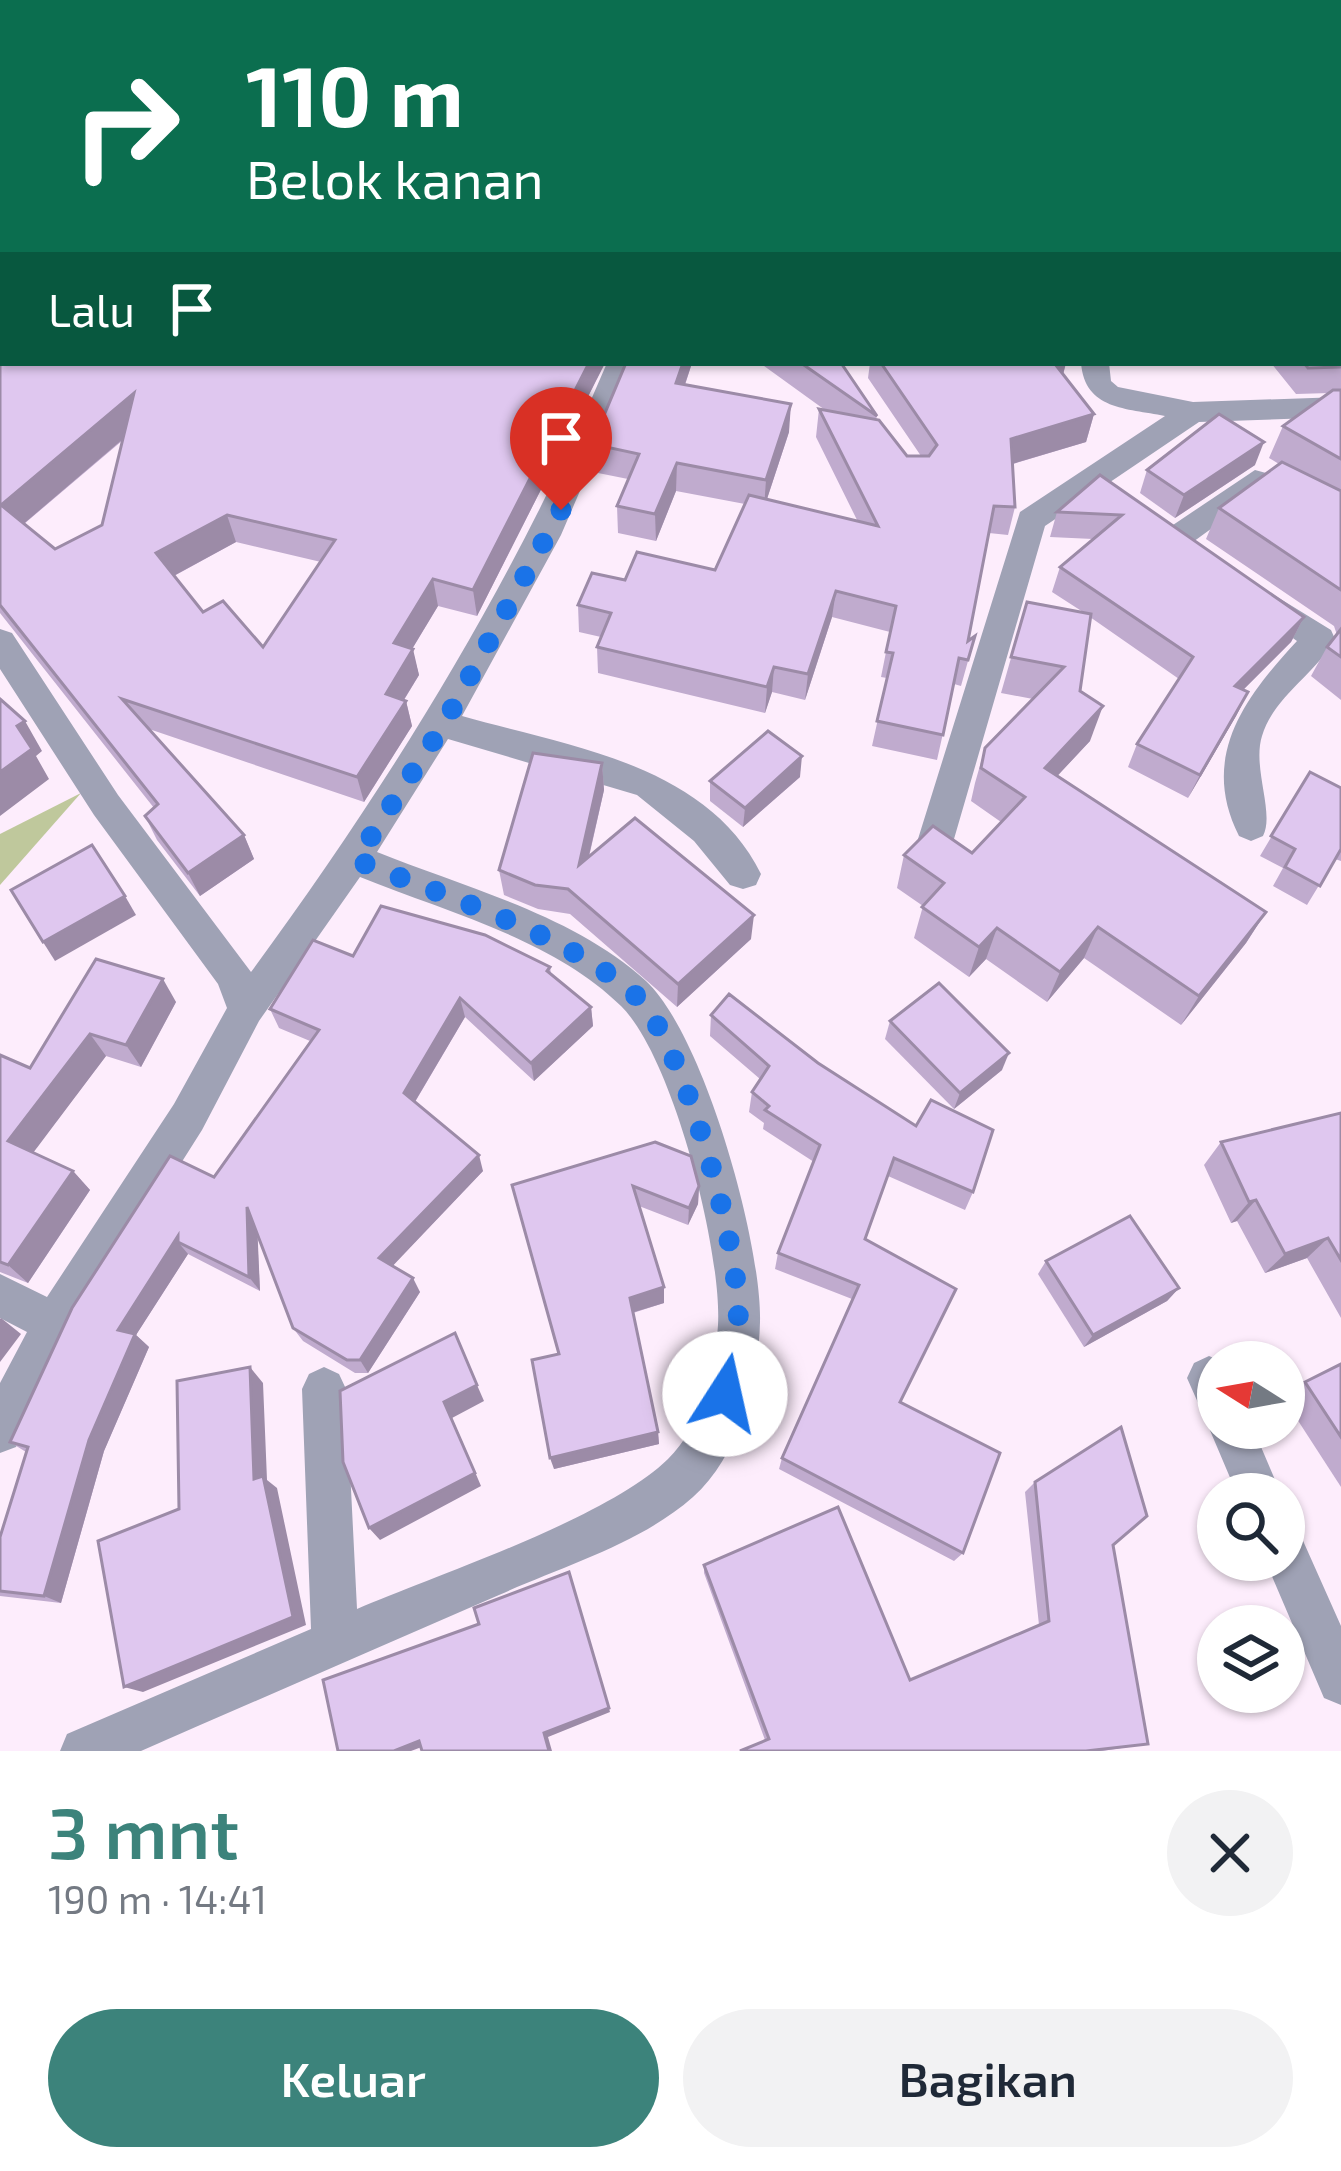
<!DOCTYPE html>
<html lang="id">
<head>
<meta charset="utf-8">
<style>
  body { margin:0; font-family:"Exo 2",sans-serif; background:#f2f2f3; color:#1f2937; height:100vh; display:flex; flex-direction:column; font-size:45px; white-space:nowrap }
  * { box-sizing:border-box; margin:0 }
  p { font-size:39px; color:#747a83 }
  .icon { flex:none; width:66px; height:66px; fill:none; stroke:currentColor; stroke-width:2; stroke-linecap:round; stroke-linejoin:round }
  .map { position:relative; height:1751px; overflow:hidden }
  .sheet { display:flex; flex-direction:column; background:#fff; flex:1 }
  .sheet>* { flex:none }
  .hud { position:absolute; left:0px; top:0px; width:1341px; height:366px; box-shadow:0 3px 9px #0004; background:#0b6e4f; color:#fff; overflow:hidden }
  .needle { width:78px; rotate:281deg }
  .tools { position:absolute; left:1197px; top:1341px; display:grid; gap:24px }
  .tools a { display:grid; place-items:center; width:108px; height:108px; border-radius:50%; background:#fff; box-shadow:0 3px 9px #0004; font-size:60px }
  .pin { position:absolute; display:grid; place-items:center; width:102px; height:102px; color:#fff; margin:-123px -51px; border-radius:50% 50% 50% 0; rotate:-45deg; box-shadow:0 0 12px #0007 }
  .pin .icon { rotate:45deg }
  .me { position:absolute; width:132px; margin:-66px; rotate:10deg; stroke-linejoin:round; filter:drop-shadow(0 0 9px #0008) }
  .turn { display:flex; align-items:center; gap:42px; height:252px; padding:0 48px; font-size:54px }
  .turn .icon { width:156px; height:156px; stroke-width:2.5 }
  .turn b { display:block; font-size:84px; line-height:102px }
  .then { display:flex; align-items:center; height:114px; padding:0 48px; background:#0003; gap:24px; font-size:45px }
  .round { display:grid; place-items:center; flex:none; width:126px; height:126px; border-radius:63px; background:#f2f2f3 }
  .summary { display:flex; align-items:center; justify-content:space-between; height:204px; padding:0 48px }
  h1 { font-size:72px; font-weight:600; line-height:90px; color:#3c837b }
  .primary-button { display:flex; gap:24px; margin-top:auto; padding:24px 48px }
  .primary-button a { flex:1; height:138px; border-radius:72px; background:#3c837b; color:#fff; font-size:48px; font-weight:600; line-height:138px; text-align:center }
  .primary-button a+a { background:#f2f2f3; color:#1f2937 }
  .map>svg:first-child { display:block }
  .forest { fill:#bfc89c }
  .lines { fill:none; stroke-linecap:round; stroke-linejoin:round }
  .street { fill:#9fa2b5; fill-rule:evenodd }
  .wall { fill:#c0abce; fill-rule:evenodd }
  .shaded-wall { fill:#9c8ba7 }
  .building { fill:#dfc7ef; stroke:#9c8ba7; stroke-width:3; fill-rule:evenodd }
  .route { stroke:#1a73e8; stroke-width:21; stroke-dasharray:0 37.8 }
</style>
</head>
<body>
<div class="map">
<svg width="1341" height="1751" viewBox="0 0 1341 1751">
  <rect width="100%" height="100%" fill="#fdedfc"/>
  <g class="forest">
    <path d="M338,0H1341V171L1338,3Z"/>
    <path d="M81,793L0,885V834Z"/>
  </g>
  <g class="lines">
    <g class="street">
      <path d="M607,363H635L561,535L462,716C568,746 707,764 761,874L756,885L743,889L730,885L694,841L637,795L448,739L377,852C466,888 574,915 646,981C704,1035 762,1243 760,1322C759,1379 738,1458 693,1497C640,1544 563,1566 499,1595C380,1647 260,1699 141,1751H60L67,1734L311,1629L302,1389L309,1374L324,1367L339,1374L346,1389L357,1609C439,1574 608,1518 668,1459C702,1426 715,1370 718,1325C722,1251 673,1057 621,1006C553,939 446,912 360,877L259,1021L202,1130L71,1337L16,1447L0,1453V1383L27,1332L0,1318V1274L47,1297L174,1104L227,1008L218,984L94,815L0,669V629L12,633L118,795L251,972C392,780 514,583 607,363Z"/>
      <path d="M1081,363H1109L1111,381L1118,387L1193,402L1341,397V417L1199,422L1045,526L954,839L949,849L936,854L923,849L918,839L1020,512L1165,416C1126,408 1085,410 1081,363Z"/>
      <path d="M1255,470L1266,473L1270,481L1266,489L1186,547H1164L1159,539L1164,531Z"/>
      <path d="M1258,585L1331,630L1335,639C1316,674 1274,696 1262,736C1252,768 1275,813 1263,836L1251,841L1239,836C1199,757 1245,697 1297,641L1247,606L1242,597Z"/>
      <path d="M1209,1356L1223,1362H1218V1428H1253L1281,1494H1237L1209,1428L1213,1419L1203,1414L1187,1378L1194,1363Z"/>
      <path d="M1284,1527L1300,1534L1341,1626V1705L1324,1698L1265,1560H1284Z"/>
    </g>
  </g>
  <g class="wall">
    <path d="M0,57L3,363H605L477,616L438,606L412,649L419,675L404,700L406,701L412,726L364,802L149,729L244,835L254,859L200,896L157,840L145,816L154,808L0,613ZM123,440L102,525L55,549L24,524ZM236,542L321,562L263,647L203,612L174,576Z"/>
    <path d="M1341,185V700L1311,676L1327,647L1337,635L1334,626L1206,539L1219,508L1279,464L1269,458L1283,426L1330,393L1296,394L1271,363H1338Z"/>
    <path d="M626,363H692L685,385L789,432L767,499L858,522L816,437L819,409L825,410L760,363H841L877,416L876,419L907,456H921L868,378L870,363H1066L1063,375L1094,414L1086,442L1013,464L1015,507L1008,535L989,533L968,641L975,636L961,686L954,684L937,760L872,746L887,678L881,677L890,632L832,617L805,700L772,692L765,713L598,673L597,647L601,637L579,632L578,605L625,580L715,570L745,504L676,491L656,541L618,533L617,506L628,479L593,472L592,444Z"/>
    <path d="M1255,465L1175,518L1140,493L1147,470Z"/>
    <path d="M1100,475L1304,617L1291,642L1243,690L1248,692L1236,716L1188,798L1128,767L1137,744L1179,679L1090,617L1080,691L1090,741L1057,776L1266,912L1246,943L1181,1025L1084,958L1047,1002L986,959L969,977L914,938L923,906L897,888L904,855L972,853L1001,822L971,801L975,783L985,748L1033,699L1001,693L1027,602L1083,612L1052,592L1060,567L1093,539L1050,537L1057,512Z"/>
    <path d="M602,763L604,790L589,857L751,939L677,1007L570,914L538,909L504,895L499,870Z"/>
    <path d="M1310,772L1341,788V861L1335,859L1307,905L1273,886L1283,868L1260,856Z"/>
    <path d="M800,777L743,827L710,801V781Z"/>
    <path d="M353,956L550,967L551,974L591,1007L593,1026L534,1081L465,1017L415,1102L483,1171L392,1266L420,1292L368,1373H355L303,1341L293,1328L257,1234L260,1291L188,1254L136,1335L149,1347L104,1451L61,1603L0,1596V1537L26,1452L10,1442L214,1177L310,1041L279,1028L270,1009Z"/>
    <path d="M96,959L176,1002L141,1067L106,1056L33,1152L73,1171L90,1190L28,1283L0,1272V1055L30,1068Z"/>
    <path d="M711,1015L973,1192L965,1210L888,1176L866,1239L900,1402L963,1553L954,1561L779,1469L782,1458L852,1299L775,1269L778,1253L814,1162L763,1129L764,1123L749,1112L752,1092L760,1079L710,1036Z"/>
    <path d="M890,1021L1002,1070L954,1109L885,1039Z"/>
    <path d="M1341,1113V1318L1307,1258L1265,1273L1237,1221L1231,1223L1204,1165L1221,1142Z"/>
    <path d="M512,1185L699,1186L698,1204L688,1225L639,1206L664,1303L633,1313L658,1432L659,1444L554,1469L558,1354Z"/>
    <path d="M1046,1261L1179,1288L1167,1301L1084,1347L1038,1274Z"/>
    <path d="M1341,1364V1487L1284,1399L1305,1382Z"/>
    <path d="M1035,1482L1113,1545L1148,1744L1102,1751H740L765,1740L704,1573V1565L910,1680L1039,1625L1025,1492Z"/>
  </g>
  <g class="shaded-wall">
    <path d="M589,363H605L477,616L473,590Z"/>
    <path d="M683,363H692L676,411V383Z"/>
    <path d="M1066,363L1059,389L1055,364Z"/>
    <path d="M134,393L144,421L14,532L1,505Z"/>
    <path d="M791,404L789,432L764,508L766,480Z"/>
    <path d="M1094,414L1086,442L1005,466L1011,439Z"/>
    <path d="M1264,442L1255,465L1175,518L1184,495Z"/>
    <path d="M677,463L676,491L656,541L655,514Z"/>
    <path d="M227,515L236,542L166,580L156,553Z"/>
    <path d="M433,579L438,606L400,669L394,643Z"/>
    <path d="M836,591L832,617L805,700L808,674Z"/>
    <path d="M1304,617L1291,642L1223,710L1235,686Z"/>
    <path d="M413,649L419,675L392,719L386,694Z"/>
    <path d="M774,667L772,692L765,713L767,687Z"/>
    <path d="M1248,692L1236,716L1188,798L1200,775Z"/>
    <path d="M406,701L412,726L364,802L357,777Z"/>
    <path d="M1103,706L1090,741L1033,802L1045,768Z"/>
    <path d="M25,721L42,751L36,756L49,779L0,816V772L17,726Z"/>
    <path d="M802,756L800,777L743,827L745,808Z"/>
    <path d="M602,763L604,790L581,890L579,865Z"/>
    <path d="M244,835L254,859L200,896L188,873Z"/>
    <path d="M125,896L136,915L55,961L43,942Z"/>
    <path d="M1266,912L1246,943L1181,1025L1199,996Z"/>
    <path d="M754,915L751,939L677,1007L678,984Z"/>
    <path d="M1098,927L1084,958L1047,1002L1060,972Z"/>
    <path d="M997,928L986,959L969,977L979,947Z"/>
    <path d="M163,979L176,1002L141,1067L126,1045Z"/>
    <path d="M460,998L465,1017L410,1110L404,1093Z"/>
    <path d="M591,1007L593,1026L534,1081L531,1063Z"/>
    <path d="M90,1034L106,1056L27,1161L8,1141Z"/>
    <path d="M1009,1053L1002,1070L954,1109L960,1093Z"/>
    <path d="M479,1155L483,1171L386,1273L379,1258Z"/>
    <path d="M73,1171L90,1190L28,1283L8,1265Z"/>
    <path d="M699,1186L698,1204L688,1225L689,1208Z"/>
    <path d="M1256,1200L1237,1221L1231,1223L1249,1202Z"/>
    <path d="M247,1207L257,1222L260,1291L249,1277Z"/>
    <path d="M178,1236V1242L188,1254L136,1335L149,1347L104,1451L61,1603L44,1596L118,1330Z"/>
    <path d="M1328,1238L1307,1258L1265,1273L1285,1254Z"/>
    <path d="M413,1278L420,1292L368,1373L360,1360Z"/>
    <path d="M664,1287V1303L631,1313L630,1298Z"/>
    <path d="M1179,1288L1167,1301L1084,1347L1093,1335Z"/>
    <path d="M1,1318L21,1334L0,1362V1319Z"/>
    <path d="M250,1367L263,1383L267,1480L277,1488L306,1625L143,1692L124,1687L254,1479Z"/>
    <path d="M477,1385L484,1401L452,1418L481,1486L380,1540L369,1528L444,1402Z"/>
    <path d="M658,1432L659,1444L554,1469L550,1458Z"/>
    <path d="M569,1572L610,1712L548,1737L552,1751H549L544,1733Z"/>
    <path d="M419,1741L427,1745L411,1751H394Z"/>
  </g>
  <g class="building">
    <path d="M68,0H122L125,3H71Z"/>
    <path d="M3,55V363H589L473,590L433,579L394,643L413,649L386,694L406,701L357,777L122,699L244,835L188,873L145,816L158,804L0,605V57ZM134,393L102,525L55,549L1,505ZM227,515L335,540L263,647L223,601L203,612L156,553Z"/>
    <path d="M1338,185H1341V367L1308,368L1304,363H1338Z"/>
    <path d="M626,363H683L676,383L791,404L766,480L677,463L655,514L617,506L639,454L592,444Z"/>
    <path d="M801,363H841L877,416Z"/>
    <path d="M881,363H1058L1055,364L1094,414L1011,439L1015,507L994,506L968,641L975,636L968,660L959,658L943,735L877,721L893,653L886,652L896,606L836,591L808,674L774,667L767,687L597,647L611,613L578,605L592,573L625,580L637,552L715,570L749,495L878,526L819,409L879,420L907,456H929L937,445Z"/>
    <path d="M1333,390H1341V459L1283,426Z"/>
    <path d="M1219,414L1264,442L1184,495L1147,470Z"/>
    <path d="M1282,462L1341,491V590L1219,508Z"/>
    <path d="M1100,475L1304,617L1235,686L1248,692L1200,775L1137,744L1193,657L1060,567L1122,515L1057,512Z"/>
    <path d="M1027,602L1091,614L1080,691L1103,706L1045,768L1266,912L1199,996L1098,927L1060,972L997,928L979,947L922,907L944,883L904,855L933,826L972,853L1025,797L981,768L985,748L1064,667L1011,657Z"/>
    <path d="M1341,629V657L1327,647Z"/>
    <path d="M0,699L25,721L17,726L32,749L0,772Z"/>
    <path d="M768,731L802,756L745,808L710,781Z"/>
    <path d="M533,753L602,763L579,865L635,818L754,915L678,984L568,889L535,885L499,870Z"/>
    <path d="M1310,772L1341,788V849L1320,886L1285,867L1295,849L1271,836Z"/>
    <path d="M92,845L125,896L43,942L11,890Z"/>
    <path d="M381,906L485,935L550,967L547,971L591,1007L531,1063L460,998L404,1093L479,1155L379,1258L413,1278L360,1360H347L293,1328L247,1207L249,1277L178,1242V1236L118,1330L135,1334L89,1440L44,1596L0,1591V1537L28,1447L10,1442L72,1308L170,1156L214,1177L319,1030L270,1009L313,940L353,956Z"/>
    <path d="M96,959L163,979L126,1045L90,1034L8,1141L73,1171L8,1265L0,1262V1055L30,1068Z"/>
    <path d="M939,983L1009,1053L960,1093L890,1021Z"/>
    <path d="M729,994L818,1063L916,1126L931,1100L993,1130L973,1192L894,1158L865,1239L956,1289L900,1402L1000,1453L963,1553L782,1458L859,1285L778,1253L820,1145L765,1110L769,1106L752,1092L769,1066L711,1015Z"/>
    <path d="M1341,1113V1260L1328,1238L1285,1254L1256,1200L1249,1202L1221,1142Z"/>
    <path d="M655,1142L691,1156L699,1186L689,1208L633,1186L664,1287L630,1298L658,1432L550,1458L532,1360L559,1354L512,1185Z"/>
    <path d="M1130,1216L1179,1288L1093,1335L1046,1261Z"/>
    <path d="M455,1333L477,1385L444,1402L475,1473L369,1528L343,1462L340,1391Z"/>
    <path d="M1341,1364V1437L1305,1382Z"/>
    <path d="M250,1367L254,1479L263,1476L293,1617L124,1687L98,1541L179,1509L177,1381Z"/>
    <path d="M1121,1427L1147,1516L1113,1545L1148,1744L1086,1751H740L769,1739L704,1565L838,1507L910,1680L1049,1621L1035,1482Z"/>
    <path d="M569,1572L609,1708L544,1733L549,1751H422L419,1741L394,1751H338L323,1680L479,1624L474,1608Z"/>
  </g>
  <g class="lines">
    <path class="route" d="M561,510L444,724L356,860C442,896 566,933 635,995C683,1038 743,1257 738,1322C737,1346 730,1371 725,1394"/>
  </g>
</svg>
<div class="tools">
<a><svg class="needle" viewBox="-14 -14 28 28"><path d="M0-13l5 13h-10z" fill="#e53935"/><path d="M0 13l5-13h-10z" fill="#747a83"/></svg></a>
<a><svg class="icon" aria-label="search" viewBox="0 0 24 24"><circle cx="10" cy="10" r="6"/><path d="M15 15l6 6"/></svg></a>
<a><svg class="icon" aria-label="layers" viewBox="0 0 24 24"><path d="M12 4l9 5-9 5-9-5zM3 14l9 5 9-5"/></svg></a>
</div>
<div class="pin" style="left:561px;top:510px;background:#d93025"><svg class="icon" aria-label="arrive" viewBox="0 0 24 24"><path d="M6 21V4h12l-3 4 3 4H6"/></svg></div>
<svg class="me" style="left:725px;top:1394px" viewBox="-20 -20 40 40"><circle r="19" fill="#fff"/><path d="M0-13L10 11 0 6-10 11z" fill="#1a73e8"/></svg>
<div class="hud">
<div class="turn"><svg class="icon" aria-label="right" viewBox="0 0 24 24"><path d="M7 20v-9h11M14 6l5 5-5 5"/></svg><div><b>110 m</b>Belok kanan</div></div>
<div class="then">Lalu<svg class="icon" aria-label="arrive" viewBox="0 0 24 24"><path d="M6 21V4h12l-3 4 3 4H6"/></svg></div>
</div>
</div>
<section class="sheet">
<div class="summary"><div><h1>3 mnt</h1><p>190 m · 14:41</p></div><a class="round"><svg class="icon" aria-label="close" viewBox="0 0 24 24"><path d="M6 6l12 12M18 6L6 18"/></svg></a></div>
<div class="primary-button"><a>Keluar</a><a>Bagikan</a></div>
</section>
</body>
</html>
